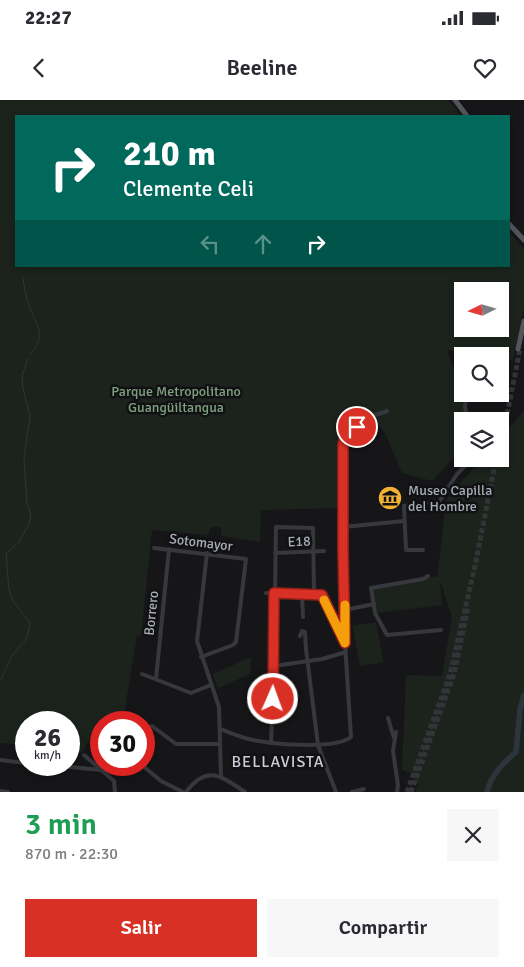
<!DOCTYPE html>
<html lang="es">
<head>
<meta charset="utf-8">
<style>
  body { margin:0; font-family:Signika,sans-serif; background:#f7f7f7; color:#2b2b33; height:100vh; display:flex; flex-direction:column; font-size:19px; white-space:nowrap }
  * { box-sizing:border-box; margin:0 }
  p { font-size:16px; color:#7c7c81 }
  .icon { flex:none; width:28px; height:28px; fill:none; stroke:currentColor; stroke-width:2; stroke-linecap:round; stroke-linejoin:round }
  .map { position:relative; height:692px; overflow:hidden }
  .sheet { display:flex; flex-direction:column; background:#fff; flex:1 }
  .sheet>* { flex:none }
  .hud { position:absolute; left:15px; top:15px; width:495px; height:152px; border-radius:0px; box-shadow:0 2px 8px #0003; background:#00695c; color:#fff; overflow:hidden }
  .needle { width:32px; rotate:265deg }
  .controls { position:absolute; left:454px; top:182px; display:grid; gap:10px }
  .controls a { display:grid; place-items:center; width:55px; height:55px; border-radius:0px; background:#fff; box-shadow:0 2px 8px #0003; font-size:25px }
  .speed { position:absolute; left:15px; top:611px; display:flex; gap:10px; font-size:25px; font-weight:700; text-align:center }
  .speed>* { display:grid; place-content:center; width:65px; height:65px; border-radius:50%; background:#fff; box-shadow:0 2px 8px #0003; line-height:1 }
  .speed small { font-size:12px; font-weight:400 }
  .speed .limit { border:8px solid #d22; background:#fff; color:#111 }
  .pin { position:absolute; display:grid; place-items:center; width:42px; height:42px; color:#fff; margin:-21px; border:2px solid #fff; border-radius:50%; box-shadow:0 1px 5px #0007 }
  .me { position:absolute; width:55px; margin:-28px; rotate:2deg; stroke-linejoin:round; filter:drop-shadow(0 0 4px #0008) }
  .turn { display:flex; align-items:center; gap:18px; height:105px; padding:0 25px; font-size:22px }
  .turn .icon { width:65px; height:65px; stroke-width:2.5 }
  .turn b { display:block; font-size:35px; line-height:42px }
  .lanes { display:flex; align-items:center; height:48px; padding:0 25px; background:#0003; justify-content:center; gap:25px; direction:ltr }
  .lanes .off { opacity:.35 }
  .round { display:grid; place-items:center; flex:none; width:52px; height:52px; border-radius:0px; background:#f7f7f7 }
  .overview { display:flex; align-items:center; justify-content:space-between; height:85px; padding:0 25px }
  h1 { font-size:30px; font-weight:600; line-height:38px; color:#1e9e55 }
  .primary-button { display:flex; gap:10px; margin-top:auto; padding:10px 25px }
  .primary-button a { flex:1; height:58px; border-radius:0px; background:#d93025; color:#fff; font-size:20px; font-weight:600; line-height:58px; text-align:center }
  .primary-button a+a { background:#f7f7f7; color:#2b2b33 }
  .status { display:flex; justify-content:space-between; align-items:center; height:35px; padding:0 25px; background:#fff; direction:ltr }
  .status svg { height:14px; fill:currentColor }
  header { display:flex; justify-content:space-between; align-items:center; height:65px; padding:0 25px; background:#fff; font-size:22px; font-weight:600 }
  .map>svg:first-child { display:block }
  .green { fill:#1c231d; fill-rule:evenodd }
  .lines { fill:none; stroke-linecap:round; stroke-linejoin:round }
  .stream { stroke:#2c353c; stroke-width:1 }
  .river { stroke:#2c353c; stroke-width:5.5 }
  .major-tunnel { stroke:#333438; stroke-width:5; stroke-dasharray:5 2.5; stroke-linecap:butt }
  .minor { stroke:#37383d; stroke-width:4 }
  .major { stroke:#53555c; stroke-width:5 }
  .route-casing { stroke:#8d1f18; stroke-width:12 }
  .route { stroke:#d93025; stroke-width:9 }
  .slow { stroke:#f59e0b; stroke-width:9 }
  .labels { text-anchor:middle; stroke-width:5; stroke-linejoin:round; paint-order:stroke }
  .park-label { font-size:14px; fill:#7fa381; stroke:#111113 }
  .poi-label { font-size:14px; fill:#a8adb8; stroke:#111113; text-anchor:start }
  .street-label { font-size:14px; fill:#a8adb8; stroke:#111113 }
  .quarter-label { font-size:16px; letter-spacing:1px; fill:#c9ccd4; stroke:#111113 }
</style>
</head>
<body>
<div class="status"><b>22:27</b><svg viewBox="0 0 49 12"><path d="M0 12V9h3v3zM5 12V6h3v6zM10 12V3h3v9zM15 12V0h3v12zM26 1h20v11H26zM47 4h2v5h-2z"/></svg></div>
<header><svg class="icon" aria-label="back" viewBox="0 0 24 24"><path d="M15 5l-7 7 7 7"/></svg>Beeline<svg class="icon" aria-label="heart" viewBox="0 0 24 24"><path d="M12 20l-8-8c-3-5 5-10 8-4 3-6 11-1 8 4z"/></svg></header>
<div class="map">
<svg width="524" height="692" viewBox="0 0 524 692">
  <rect width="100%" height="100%" fill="#161618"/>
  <g class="green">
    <path d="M0,0H447L456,9L460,16H16V166H509V132L524,149V206L513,261L500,259V256H483L447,250L464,297L469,321H462V349L432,381L402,373L385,333L367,313L341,342L340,408L261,410L260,442L221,436V427H211L208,435L152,430L141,536H137L123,620L127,622H101V639L96,634L87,643L82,653L69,650V622H26V645L0,643ZM462,191H500V229H462Z"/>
    <path d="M524,311V692H415L418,685L413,674L402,670L406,575L442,576L452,517L440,480L442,505L375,513L371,488L439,476L438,473L446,400L481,359H500V338Z"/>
    <path d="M376,522L383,562L360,566L353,526Z"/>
    <path d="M251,557L250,574L218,588L213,574Z"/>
  </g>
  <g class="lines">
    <g class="stream">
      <path d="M23,177C24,187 26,198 30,208C38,228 46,234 31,254"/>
      <path d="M0,581L12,556L27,538L30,523L13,501L9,490L6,454L18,443L28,426L31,415L27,404L24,357L30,316L23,289L22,276L28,258"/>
    </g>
    <path class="river" d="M487,692C490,676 504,662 516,652L520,609L524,595"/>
    <g class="major-tunnel">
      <path d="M500,351L520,249"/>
      <path d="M407,692L450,574L475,466L496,359"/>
      <path d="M411,692L454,574L468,507"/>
    </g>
    <g class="minor">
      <path d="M467,321L465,305L468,294"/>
      <path d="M343,427L404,421"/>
      <path d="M154,448L246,459L236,542L233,545L201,557"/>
      <path d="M423,450H406L404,406L439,402L457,374L465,366L479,359"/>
      <path d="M207,453L197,541L219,607L221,676"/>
      <path d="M275,453L324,451"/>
      <path d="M428,476L423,479L371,488L375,513L387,535L441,530"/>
      <path d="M266,493L322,495L344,540"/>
      <path d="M302,494L303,517"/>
      <path d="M345,510L374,504"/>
      <path d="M300,536L302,531L305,532L306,549L318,645L336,692"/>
      <path d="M274,566L322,559L346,552"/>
      <path d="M142,574L191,593L211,585"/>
      <path d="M156,579L169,449"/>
      <path d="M388,618L394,638"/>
      <path d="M152,626L176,644H220"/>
      <path d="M220,629C231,633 242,638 253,640C273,644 335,650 351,637L345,543L343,450V345L348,336L367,318L387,311"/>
      <path d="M396,632L393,651L398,685L397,692"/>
      <path d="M271,643L274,566L276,427L313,428L314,495"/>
      <path d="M84,655L114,681L115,692"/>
      <path d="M0,660L26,663"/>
      <path d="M49,665L102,670"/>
      <path d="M143,666L161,681L183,692"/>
      <path d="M0,691L8,692"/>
      <path d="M186,692C207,664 221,676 245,692"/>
      <path d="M352,692L364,689"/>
    </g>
    <g class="major">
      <path d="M455,0L467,16"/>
      <path d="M509,124L524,140"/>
      <path d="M518,249L524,221"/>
    </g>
  </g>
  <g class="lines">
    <g class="route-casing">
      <path id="route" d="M273,599L274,493L322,495L345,543L343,450V345L344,340L357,327"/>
    </g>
    <use href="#route" class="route"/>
    <path class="slow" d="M324,500L345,543V505"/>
  </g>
  <defs>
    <g id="museum-disc" transform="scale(1.25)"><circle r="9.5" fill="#f2b134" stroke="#111113"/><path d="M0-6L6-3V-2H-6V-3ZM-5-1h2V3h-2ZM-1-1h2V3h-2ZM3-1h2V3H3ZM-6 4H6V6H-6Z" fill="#111"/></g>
  </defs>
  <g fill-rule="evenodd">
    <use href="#museum-disc" x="390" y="398"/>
  </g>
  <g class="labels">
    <g class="park-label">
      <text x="176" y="296">Parque Metropolitano<tspan x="176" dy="16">Guangüiltangua</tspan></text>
    </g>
    <g class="poi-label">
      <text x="408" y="395">Museo Capilla<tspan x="408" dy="16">del Hombre</tspan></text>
    </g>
    <g class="street-label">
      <text transform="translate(299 441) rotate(-2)" y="5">E18</text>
      <text transform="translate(201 442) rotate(7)" y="5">Sotomayor</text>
      <text transform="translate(151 513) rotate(-84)" y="5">Borrero</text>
    </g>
    <g class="quarter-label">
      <text x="278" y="667">BELLAVISTA</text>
    </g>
  </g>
</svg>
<div class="controls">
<a><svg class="needle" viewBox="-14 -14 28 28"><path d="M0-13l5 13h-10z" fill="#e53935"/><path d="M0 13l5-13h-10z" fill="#7c7c81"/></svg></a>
<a><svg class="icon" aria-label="search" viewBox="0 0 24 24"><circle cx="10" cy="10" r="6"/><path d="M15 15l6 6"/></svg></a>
<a><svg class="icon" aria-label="layers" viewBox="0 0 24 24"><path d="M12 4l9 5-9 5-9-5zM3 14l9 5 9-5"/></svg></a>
</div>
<div class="speed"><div>26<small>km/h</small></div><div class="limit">30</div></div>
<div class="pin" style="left:357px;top:327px;background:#d93025"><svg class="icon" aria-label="arrive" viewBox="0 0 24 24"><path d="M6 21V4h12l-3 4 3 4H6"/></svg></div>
<svg class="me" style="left:273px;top:599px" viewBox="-20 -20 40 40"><circle r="17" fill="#d93025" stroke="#fff" stroke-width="3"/><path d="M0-11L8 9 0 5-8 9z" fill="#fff"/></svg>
<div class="hud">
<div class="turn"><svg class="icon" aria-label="right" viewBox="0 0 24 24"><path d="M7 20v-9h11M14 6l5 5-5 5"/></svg><div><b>210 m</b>Clemente Celi</div></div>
<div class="lanes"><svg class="icon off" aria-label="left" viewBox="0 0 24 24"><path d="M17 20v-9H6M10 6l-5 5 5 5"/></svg><svg class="icon off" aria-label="ahead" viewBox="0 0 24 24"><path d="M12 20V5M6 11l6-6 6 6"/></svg><svg class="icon" aria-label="right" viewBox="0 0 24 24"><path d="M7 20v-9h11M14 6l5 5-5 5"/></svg></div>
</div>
</div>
<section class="sheet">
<div class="overview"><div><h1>3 min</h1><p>870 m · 22:30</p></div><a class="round"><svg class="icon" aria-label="close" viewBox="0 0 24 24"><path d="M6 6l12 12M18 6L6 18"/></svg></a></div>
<div class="primary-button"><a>Salir</a><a>Compartir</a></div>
</section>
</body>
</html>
